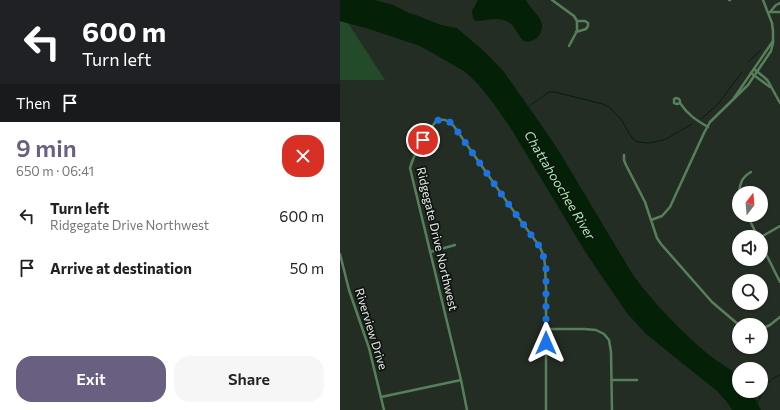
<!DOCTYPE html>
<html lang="en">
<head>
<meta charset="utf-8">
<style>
  body { margin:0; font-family:Commissioner,sans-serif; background:#f6f6f6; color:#222; height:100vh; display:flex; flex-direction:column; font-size:15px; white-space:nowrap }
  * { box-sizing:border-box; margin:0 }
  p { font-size:13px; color:#767676 }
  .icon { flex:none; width:22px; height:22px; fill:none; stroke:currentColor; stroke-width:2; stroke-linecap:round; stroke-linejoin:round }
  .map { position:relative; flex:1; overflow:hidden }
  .side { display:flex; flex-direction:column; background:#fff; width:340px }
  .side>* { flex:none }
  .banner { background:#202124; color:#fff; overflow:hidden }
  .needle { width:26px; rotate:16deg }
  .controls { position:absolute; left:392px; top:186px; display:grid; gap:8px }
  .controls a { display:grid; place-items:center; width:36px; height:36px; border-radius:50%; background:#fff; box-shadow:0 1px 3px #0004; font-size:20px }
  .pin { position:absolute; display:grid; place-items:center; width:34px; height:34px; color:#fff; margin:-17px; border:2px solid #fff; border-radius:50%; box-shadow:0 1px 4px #0007 }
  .me { position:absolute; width:44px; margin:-22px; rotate:0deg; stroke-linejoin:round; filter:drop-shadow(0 0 3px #0008) }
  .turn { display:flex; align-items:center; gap:14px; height:84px; padding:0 16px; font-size:18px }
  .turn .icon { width:52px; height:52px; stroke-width:2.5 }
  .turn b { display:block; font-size:28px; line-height:34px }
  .then { display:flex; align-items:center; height:38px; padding:0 16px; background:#0003; gap:8px; font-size:15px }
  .round { display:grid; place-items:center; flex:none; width:42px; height:42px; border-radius:16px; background:#f6f6f6 }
  .headline { display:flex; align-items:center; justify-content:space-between; height:68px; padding:0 16px }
  h1 { font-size:24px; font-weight:600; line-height:30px; color:#685f81 }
  .primary-button { display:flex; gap:8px; margin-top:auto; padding:8px 16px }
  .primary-button a { flex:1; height:46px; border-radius:16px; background:#685f81; color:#fff; font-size:16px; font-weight:600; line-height:46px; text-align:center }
  .primary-button a+a { background:#f6f6f6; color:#222 }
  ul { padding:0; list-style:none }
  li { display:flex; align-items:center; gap:12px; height:52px; padding:0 16px }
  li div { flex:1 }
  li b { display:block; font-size:15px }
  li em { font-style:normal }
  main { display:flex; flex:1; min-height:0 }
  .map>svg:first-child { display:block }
  .green { fill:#244b29 }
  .water { fill:#042108 }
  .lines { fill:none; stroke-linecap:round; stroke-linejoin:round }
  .stream { stroke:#042108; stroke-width:1 }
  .street { stroke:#577f5a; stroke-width:2.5 }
  .route { stroke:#1a73e8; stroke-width:7; stroke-dasharray:0 12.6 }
  .labels { text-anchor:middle; stroke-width:3.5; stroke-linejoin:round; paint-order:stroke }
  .street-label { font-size:12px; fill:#e7ede7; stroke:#0f1410 }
  .water-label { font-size:13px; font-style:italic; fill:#a2f2a9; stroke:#0f1410 }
</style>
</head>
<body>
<main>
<section class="side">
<div class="banner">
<div class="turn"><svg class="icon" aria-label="left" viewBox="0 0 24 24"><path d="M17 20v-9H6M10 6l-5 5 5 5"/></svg><div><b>600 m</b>Turn left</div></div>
<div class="then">Then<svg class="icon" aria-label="arrive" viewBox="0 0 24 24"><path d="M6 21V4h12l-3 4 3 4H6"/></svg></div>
</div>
<div class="headline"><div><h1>9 min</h1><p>650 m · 06:41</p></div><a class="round" style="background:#d93025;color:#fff"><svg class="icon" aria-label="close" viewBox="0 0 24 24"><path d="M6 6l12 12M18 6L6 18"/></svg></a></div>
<ul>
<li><svg class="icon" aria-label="left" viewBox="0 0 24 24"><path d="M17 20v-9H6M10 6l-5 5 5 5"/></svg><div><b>Turn left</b><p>Ridgegate Drive Northwest</p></div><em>600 m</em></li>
<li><svg class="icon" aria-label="arrive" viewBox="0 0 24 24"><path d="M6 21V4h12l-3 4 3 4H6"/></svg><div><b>Arrive at destination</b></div><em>50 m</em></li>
</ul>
<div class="primary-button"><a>Exit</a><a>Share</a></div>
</section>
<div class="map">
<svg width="440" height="410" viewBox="0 0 440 410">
  <rect width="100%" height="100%" fill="#232d24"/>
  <path class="green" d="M0,21L8,23L45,80H0Z"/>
  <g class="water">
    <path d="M0,0H35L53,5L69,13L76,15L101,25L117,28L146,53L164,72L193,113L217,148L293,275C315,305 341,331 369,355C379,363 390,368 399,377V391H411L421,410H392L387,402L377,391L306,334L286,312L246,253L170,127L151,100L137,83L124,71L80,46L29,29L0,21Z"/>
    <path d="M138,0H186C188,3 190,7 193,10C198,16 205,23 201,31C200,35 197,39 193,40C183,46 180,36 175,29C173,25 168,21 163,20C156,17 145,21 136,21L133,18L132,11Z"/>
  </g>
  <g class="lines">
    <g class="stream">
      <path d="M408,62L421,50"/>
      <path d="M188,107L209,92H215L263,104L269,107L281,119L289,133L294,140L298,142L308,143L315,142L326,139L352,124"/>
      <path d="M361,119L378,104L402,72"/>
      <path d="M416,404C426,391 421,383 440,375"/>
    </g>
    <g class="street">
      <path d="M212,0L234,16L237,21V31L229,46"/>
      <path d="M389,0H390"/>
      <path d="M430,12L436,5L440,3"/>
      <path d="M431,12H440"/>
      <path d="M236,32L246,29L248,26V23L245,21H237"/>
      <path d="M414,69L425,78L428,81L440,103"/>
      <path d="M411,73L430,87"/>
      <path d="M394,98L433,41"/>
      <path d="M340,103L337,104L334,103V99L336,98L339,99L340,101V103C348,115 356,120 368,127"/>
      <path d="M284,155V160L286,165L305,202L317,238L321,244L372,302L399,325"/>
      <path d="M399,193C400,183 402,177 411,172"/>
      <path d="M407,215L418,237"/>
      <path d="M311,220L322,216L330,207L364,133L370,122L408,85L431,51L433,43V31L432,23L423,0"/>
      <path d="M421,237L440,226"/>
      <path d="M421,244L440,282"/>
      <path d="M90,252L115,245"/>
      <path d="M0,254L9,290L29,348L44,410"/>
      <path d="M206,329H244L256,330L264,334L269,340L271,352L272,410"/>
      <path d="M421,329L430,325L440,317"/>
      <path d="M272,380H297"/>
      <path d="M41,397L121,380"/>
      <path d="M127,410L121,380L70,168C75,150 86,136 96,121C103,118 108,120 113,125L167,202L200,247L204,257L205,266L206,288V410"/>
    </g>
  </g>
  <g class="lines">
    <path class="route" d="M83,140L96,121C103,118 108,120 113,125L167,202L200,247L204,258L206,266V343"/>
  </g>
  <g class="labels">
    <g class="street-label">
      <text transform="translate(97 239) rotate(77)" y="4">Ridgegate Drive Northwest</text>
      <text transform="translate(31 329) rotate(73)" y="4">Riverview Drive</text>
    </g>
    <g class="water-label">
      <text transform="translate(220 185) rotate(59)" y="5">Chattahoochee River</text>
    </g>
  </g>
</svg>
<div class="controls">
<a><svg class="needle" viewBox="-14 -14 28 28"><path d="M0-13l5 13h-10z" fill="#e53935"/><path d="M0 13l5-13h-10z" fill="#767676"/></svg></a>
<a><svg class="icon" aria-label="sound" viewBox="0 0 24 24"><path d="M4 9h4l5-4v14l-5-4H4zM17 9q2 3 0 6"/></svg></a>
<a><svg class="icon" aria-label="search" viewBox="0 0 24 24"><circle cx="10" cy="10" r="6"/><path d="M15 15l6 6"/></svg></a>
<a>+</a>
<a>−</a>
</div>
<div class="pin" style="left:83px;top:140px;background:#d93025"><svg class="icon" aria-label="arrive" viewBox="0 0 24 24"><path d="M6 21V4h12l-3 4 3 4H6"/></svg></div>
<svg class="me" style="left:206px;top:343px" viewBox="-20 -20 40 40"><path d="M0-17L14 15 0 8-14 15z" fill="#1a73e8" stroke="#fff" stroke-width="4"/></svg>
</div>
</main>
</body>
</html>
